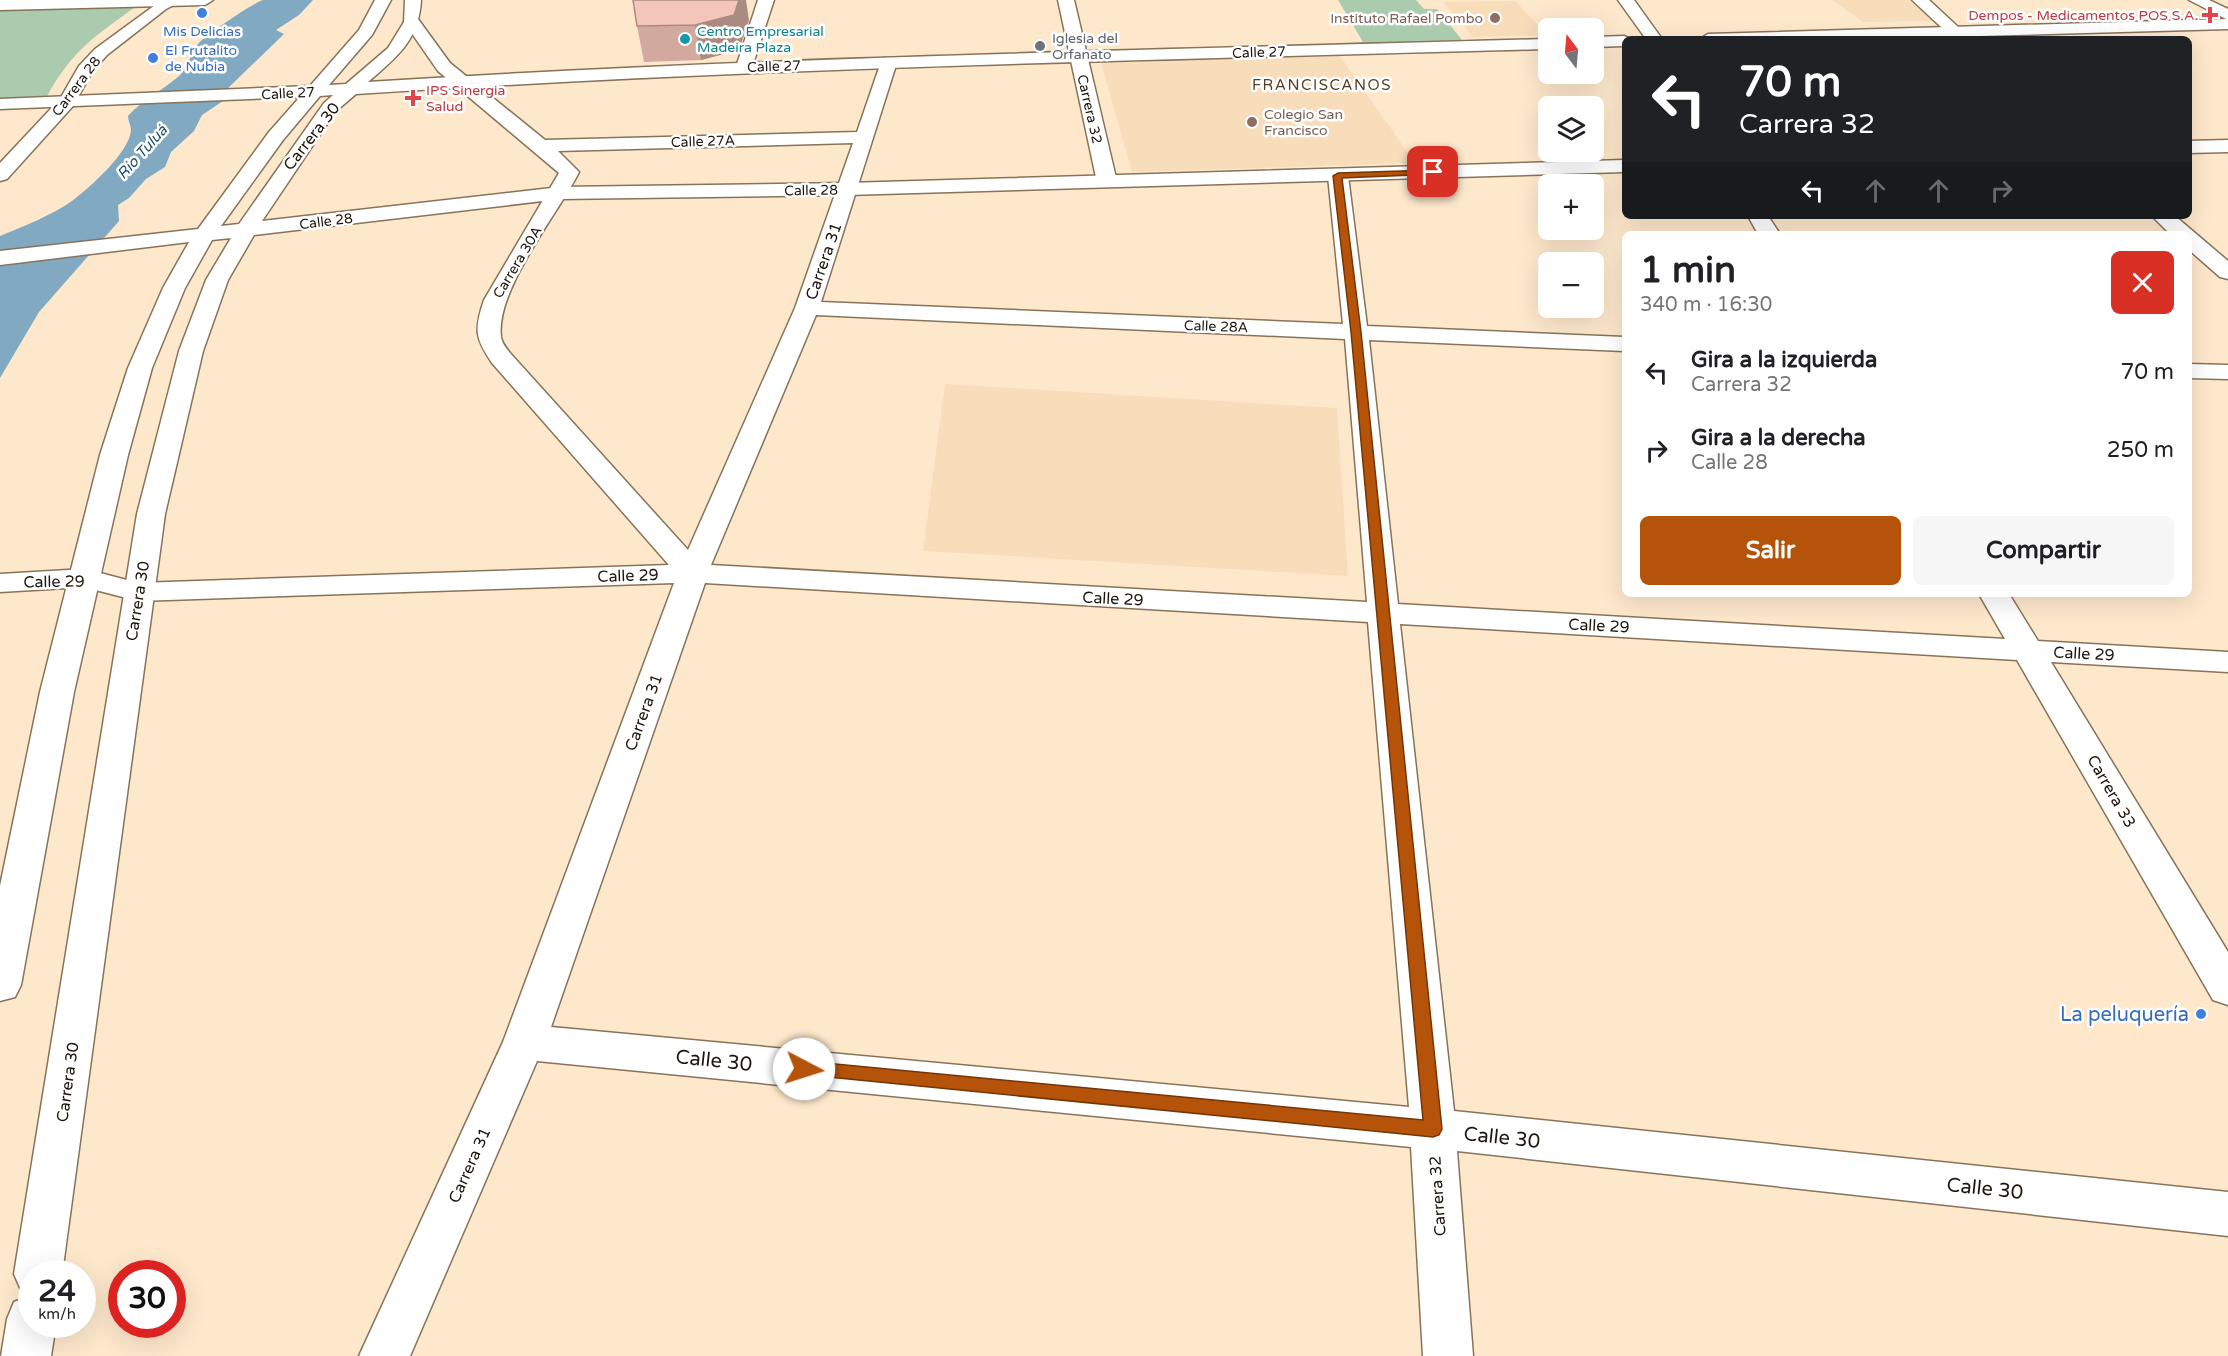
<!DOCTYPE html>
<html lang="es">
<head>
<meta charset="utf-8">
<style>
  body { margin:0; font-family:"Varela Round",sans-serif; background:#f6f6f6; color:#202124; height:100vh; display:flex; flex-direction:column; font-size:22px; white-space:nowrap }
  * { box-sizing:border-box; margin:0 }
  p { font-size:20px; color:#757577 }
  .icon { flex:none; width:33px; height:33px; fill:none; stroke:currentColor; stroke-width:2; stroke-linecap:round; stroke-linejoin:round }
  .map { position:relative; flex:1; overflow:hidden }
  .drawer { position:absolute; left:1622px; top:231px; width:570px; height:366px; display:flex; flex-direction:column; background:#fff; border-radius:9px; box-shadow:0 6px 24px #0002 }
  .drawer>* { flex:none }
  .top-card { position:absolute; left:1622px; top:36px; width:570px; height:183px; border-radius:9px; box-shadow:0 6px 24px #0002; background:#202124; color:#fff; overflow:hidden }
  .needle { width:39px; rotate:344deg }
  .buttons { position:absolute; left:1538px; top:18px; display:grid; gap:12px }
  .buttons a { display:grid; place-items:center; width:66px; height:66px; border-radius:9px; background:#fff; box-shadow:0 6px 24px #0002; font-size:30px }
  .speed { position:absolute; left:18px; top:1260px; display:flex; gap:12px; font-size:30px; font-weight:700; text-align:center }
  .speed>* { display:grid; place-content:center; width:78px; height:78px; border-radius:50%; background:#fff; box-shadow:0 6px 24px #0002; line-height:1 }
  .speed small { font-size:15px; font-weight:400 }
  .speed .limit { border:9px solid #d22; background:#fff; color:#111 }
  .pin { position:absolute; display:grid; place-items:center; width:51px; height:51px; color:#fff; margin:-26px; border-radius:12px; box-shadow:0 3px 9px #0006 }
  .me { position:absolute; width:66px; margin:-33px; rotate:95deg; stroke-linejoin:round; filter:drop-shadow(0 0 4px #0008) }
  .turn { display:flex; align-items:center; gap:21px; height:126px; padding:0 18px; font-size:27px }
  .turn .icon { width:78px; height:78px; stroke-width:2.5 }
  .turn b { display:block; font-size:42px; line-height:51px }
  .lanes { display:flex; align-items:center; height:57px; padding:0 18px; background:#0003; justify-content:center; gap:30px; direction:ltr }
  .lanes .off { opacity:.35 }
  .round { display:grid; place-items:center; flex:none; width:63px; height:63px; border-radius:9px; background:#f6f6f6 }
  .head { display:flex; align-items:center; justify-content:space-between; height:102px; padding:0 18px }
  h1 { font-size:36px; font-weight:800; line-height:45px }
  .action { display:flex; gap:12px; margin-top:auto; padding:12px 18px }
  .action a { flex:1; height:69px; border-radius:9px; background:#b45309; color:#fff; font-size:24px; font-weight:800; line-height:69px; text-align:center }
  .action a+a { background:#f6f6f6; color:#202124 }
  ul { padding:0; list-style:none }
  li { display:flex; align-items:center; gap:18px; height:78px; padding:0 18px }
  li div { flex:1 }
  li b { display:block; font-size:22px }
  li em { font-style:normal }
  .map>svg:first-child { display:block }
  .built { fill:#f8ddbb }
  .green { fill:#aacbad }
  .water { fill:#81aac2 }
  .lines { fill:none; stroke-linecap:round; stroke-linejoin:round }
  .street-casing { stroke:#87735a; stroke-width:3 }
  .secondary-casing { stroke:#87735a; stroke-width:3 }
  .street { fill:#fff; fill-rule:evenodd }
  .secondary { fill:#fff; fill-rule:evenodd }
  .wall { fill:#d2a99f }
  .shaded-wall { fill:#ab8a82 }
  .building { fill:#f4c5b9; stroke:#ab8a82; stroke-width:1.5 }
  .route { fill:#b45309; stroke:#753606; stroke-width:1.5 }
  .shop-dot { fill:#3f7fe0; stroke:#fff; stroke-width:2 }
  .health-dot { fill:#e0444e; stroke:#fff; stroke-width:2 }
  .education-dot { fill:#8d6e63; stroke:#fff; stroke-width:2 }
  .culture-dot { fill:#0f9aa8; stroke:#fff; stroke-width:2 }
  .worship-dot { fill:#6b7280; stroke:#fff; stroke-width:2 }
  .labels { text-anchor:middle; stroke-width:5; stroke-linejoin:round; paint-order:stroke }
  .far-health-label { font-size:14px; fill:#be3a42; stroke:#fff; text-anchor:end }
  .far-education-label { font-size:14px; fill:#785e54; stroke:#fff; text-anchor:end }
  .far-shop-label { font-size:14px; fill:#366cbe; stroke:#fff }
  .far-culture-label { font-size:14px; fill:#0d838f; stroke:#fff; text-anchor:start }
  .far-worship-label { font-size:14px; fill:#5b616d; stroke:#fff; text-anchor:start }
  .far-street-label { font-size:14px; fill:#1e160c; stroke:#fff }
  .far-neighbourhood-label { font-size:15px; letter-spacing:1.5px; fill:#513f27; stroke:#fff }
  .far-water-label { font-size:15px; font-style:italic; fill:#1b4e68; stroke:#fff }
  .street-label { font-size:16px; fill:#1e160c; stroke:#fff }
  .near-shop-label { font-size:20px; fill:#366cbe; stroke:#fff; text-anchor:end }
  .near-street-label { font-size:20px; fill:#1e160c; stroke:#fff }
</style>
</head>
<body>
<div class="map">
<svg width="2228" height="1356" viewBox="0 0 2228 1356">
  <rect width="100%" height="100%" fill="#fee8cc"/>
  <g class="built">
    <path d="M1832,0H1908L1934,21L1863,22Z"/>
    <path d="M1515,1L1548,35L1473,37L1443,2Z"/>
    <path d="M1340,56L1415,163L1132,172L1101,63Z"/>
    <path d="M945,384L1337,408L1348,576L923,551Z"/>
  </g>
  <g class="green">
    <path d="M1338,0H1416L1424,9H1437L1462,40L1363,42Z"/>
    <path d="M138,5C94,37 73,49 46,98L0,99V9Z"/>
  </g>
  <path class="water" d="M263,0H313L299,15L276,30L284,34L224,92L229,97L202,115L194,131L171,152L165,167L146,179L129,198L118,205L119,221L39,312L0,378V236C24,226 50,216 72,201C89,188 130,152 131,130C131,126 128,120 128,116C143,99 162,91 179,76C188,68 190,53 198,44C204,36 253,3 263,0Z"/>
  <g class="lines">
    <g class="street-casing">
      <g id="street">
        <path d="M162,0H183L166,9L107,55L92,72L73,106L7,179L0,181V163L60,99L79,66L95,49Z"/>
        <path d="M758,0H774L752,67L744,72L736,67Z"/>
        <path d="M1058,0H1074L1117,182L1114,186H1100L1097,182Z"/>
        <path d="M1618,0H1634L1662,39H1646Z"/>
        <path d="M1912,0H1929L1971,39H1954Z"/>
        <path d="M2189,0H2209L2228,9V20Z"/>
        <path d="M412,17L418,19L450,63L545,140L857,132L881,62L883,58H895L897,62L821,302L1343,324L1328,176L1338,170L1348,176L1367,326L1624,337V351L1369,340L1398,604L2005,639L1979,594H2009L2038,641L2228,652V672L2051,662L2228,952V1005L2213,1000L2017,660L1400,624L1454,1111L2228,1192V1236L1457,1151L1473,1356H1423L1411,1147L537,1061L410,1356H359L503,1042L674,583L138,601L84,587L0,592V574L85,569L138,583L669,565L492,363C475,338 474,330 484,300L559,173L438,71L404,22ZM853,143L795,308L688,550L510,353C506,348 502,343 501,337C495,290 558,214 579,172L558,151ZM816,315L1345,339L1367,602L711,565ZM705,583L1368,622L1409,1107L551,1027Z"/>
        <path d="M1748,216H1768L1780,234H1758Z"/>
        <path d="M2152,216H2175L2228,261V279L2220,277L2188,249V234H2170Z"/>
        <path d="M2188,364L2228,365V379L2188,378Z"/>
      </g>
    </g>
    <g class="secondary-casing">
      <g id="secondary">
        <path d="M0,0H213L205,5L0,10Z"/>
        <path d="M375,0H391L372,35L329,85L346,84L388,48L404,22L405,0H421C419,40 397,57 368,82C761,57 1155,50 1548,39V49C1150,60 753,68 356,94L336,111L262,221L560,187L847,183L1624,160V172L847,195L560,199L254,235L228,280L203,351L165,514L62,1274H32V1295L21,1290L14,1274L137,514L179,351L206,280L231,238L212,240L185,288L152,368L128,455L74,692L21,985L15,997L0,1001V886L40,692L100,455L128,368L163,288L189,242L0,265V251L198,229L269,132L300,97L0,109V99L310,86L359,30ZM333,95L324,103L239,224L221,226L283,140L320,96Z"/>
        <path d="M2228,19V29L1874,39H1700L1708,34Z"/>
        <path d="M1624,36L1631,39H1624V46L1593,47V37Z"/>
        <path d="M2228,140V152L2188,153V141Z"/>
        <path d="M32,1295V1324H56L51,1356H1L7,1319L14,1302Z"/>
      </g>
    </g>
    <use href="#street" class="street"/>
    <use href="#secondary" class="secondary"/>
  </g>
  <path class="wall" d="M749,20L739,50L701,60L644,62L637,26Z"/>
  <path class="shaded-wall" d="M739,0H746L749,20L739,50L701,60L695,25Z"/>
  <path class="building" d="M633,0H739L734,15L695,25L637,26Z"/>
  <path class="route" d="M1433,170L1436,174L1342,178L1361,332L1442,1129L1439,1135L1433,1137L798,1074L795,1069L798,1063L804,1061L1423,1120L1351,332L1333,176L1338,173Z"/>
  <g class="shop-dot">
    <circle cx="202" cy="13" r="6"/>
    <circle cx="153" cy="58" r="6"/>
    <circle cx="2201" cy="1014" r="6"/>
  </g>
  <g class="health-dot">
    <path d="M2207 6h6v6h6v6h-6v6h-6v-6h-6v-6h6z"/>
    <path d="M410 89h6v6h6v6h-6v6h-6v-6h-6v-6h6z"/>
  </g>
  <g class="education-dot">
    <circle cx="1495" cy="18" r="6"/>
    <circle cx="1252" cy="122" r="6"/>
  </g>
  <circle class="culture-dot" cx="685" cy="39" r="6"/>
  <circle class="worship-dot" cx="1040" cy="46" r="6"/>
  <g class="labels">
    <g class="far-health-label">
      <text x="2198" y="20">Dempos - Medicamentos POS S.A.</text>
      <text x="426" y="95" text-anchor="start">IPS Sinergia<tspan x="426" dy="16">Salud</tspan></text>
    </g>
    <g class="far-education-label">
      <text x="1483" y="23">Instituto Rafael Pombo</text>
      <text x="1264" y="119" text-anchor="start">Colegio San<tspan x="1264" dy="16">Francisco</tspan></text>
    </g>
    <g class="far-shop-label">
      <text x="202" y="36">Mis Delicias</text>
      <text x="165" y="55" text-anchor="start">El Frutalito<tspan x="165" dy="16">de Nubia</tspan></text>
    </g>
    <g class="far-culture-label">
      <text x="697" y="36">Centro Empresarial<tspan x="697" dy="16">Madeira Plaza</tspan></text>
    </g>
    <g class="far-worship-label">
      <text x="1052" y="43">Iglesia del<tspan x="1052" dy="16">Orfanato</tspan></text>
    </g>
    <g class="far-street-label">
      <text transform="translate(1259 52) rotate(-2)" y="5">Calle 27</text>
      <text transform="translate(774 66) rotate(-2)" y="5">Calle 27</text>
      <text transform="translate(76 86) rotate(-53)" y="5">Carrera 28</text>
      <text transform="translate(288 93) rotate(-3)" y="5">Calle 27</text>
      <text transform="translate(1090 109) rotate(77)" y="5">Carrera 32</text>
      <text transform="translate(703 141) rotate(-2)" y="5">Calle 27A</text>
      <text transform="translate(811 190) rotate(-1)" y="5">Calle 28</text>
      <text transform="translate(326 221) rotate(-7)" y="5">Calle 28</text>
      <text transform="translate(517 262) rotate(-59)" y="5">Carrera 30A</text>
      <text transform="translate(1216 326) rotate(2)" y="5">Calle 28A</text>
    </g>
    <g class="far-neighbourhood-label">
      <text x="1322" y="90">FRANCISCANOS</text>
    </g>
    <g class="far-water-label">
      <text transform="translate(142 152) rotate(-48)" y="5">Río Tuluá</text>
    </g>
    <g class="street-label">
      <text transform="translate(311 136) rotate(-52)" y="6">Carrera 30</text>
      <text transform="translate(823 261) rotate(-71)" y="6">Carrera 31</text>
      <text transform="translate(628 575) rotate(-2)" y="6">Calle 29</text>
      <text transform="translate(54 581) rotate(-1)" y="6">Calle 29</text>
      <text transform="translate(1113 598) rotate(3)" y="6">Calle 29</text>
      <text transform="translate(137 601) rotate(-81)" y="6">Carrera 30</text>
      <text transform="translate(1599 625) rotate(3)" y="6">Calle 29</text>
      <text transform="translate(2084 653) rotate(3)" y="6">Calle 29</text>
      <text transform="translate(643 712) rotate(-70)" y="6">Carrera 31</text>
      <text transform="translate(2112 791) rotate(60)" y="6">Carrera 33</text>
      <text transform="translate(67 1082) rotate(-82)" y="6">Carrera 30</text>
      <text transform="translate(469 1165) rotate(-66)" y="6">Carrera 31</text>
      <text transform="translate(1437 1196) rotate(-94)" y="6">Carrera 32</text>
    </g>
    <g class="near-shop-label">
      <text x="2189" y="1021">La peluquería</text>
    </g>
    <g class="near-street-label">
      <text transform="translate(714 1060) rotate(6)" y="7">Calle 30</text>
      <text transform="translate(1502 1137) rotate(6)" y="7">Calle 30</text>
      <text transform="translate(1985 1188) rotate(6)" y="7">Calle 30</text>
    </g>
  </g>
</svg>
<div class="buttons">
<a><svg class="needle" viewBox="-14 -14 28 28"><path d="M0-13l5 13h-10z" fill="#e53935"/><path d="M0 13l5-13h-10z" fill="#757577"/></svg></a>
<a><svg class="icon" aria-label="layers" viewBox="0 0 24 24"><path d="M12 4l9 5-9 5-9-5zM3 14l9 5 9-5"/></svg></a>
<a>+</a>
<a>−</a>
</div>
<div class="speed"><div>24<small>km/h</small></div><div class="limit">30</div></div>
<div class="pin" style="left:1433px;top:172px;background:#d93025"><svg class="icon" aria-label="arrive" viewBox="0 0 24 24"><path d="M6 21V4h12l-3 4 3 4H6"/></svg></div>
<svg class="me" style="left:804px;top:1069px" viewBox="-20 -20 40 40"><circle r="19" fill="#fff"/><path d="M0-13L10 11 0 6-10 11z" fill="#b45309"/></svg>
<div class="top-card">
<div class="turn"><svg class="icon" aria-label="left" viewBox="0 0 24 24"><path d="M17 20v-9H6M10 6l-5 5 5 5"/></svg><div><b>70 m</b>Carrera 32</div></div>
<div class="lanes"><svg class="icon" aria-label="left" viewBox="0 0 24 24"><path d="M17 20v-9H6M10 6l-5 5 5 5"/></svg><svg class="icon off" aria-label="ahead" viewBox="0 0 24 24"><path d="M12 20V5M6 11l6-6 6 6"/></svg><svg class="icon off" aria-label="ahead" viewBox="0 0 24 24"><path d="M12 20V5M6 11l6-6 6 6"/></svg><svg class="icon off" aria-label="right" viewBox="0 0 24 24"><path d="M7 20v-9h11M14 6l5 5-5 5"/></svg></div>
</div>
<section class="drawer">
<div class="head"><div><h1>1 min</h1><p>340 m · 16:30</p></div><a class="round" style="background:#d93025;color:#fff"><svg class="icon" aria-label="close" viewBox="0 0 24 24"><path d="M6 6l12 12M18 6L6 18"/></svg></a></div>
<ul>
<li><svg class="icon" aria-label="left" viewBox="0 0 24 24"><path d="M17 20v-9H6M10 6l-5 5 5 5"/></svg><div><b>Gira a la izquierda</b><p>Carrera 32</p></div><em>70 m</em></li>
<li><svg class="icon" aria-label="right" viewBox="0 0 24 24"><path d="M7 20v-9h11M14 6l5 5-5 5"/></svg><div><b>Gira a la derecha</b><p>Calle 28</p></div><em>250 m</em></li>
</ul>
<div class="action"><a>Salir</a><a>Compartir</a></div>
</section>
</div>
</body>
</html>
